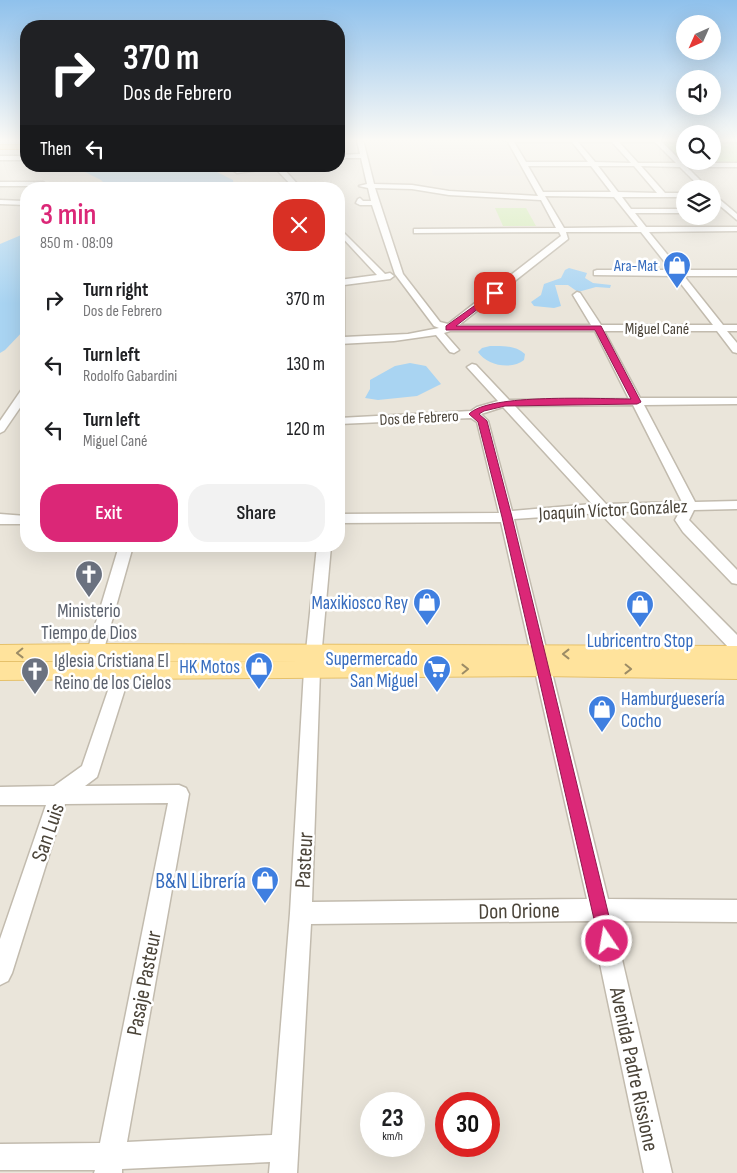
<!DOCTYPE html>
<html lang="en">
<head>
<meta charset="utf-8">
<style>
  body { margin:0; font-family:"Sofia Sans Condensed",sans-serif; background:#f2f2f2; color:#202124; height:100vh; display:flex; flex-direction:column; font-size:19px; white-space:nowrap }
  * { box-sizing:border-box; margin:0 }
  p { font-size:16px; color:#757577 }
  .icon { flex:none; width:28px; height:28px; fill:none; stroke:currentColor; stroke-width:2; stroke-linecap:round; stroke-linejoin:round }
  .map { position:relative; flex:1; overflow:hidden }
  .panel { position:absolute; left:20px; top:182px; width:325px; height:370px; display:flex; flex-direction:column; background:#fff; border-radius:20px; box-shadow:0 5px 20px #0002 }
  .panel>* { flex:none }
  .banner { position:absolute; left:20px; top:20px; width:325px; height:152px; border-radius:20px; box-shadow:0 5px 20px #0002; background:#202124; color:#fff; overflow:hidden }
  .needle { width:32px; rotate:225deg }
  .fabs { position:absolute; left:676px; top:15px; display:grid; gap:10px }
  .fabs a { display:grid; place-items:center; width:45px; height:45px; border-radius:50%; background:#fff; box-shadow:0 5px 20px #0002; font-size:25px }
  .speed { position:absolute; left:360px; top:1092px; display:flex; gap:10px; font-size:25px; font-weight:700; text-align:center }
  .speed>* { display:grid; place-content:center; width:65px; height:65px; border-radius:50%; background:#fff; box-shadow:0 5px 20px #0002; line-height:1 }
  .speed small { font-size:12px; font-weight:400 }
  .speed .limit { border:8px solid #d22; background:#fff; color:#111 }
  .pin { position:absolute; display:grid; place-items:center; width:42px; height:42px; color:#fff; margin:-21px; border-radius:10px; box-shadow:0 2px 8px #0006 }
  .me { position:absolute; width:55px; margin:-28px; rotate:348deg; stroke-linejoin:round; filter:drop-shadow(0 0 4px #0008) }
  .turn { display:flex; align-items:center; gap:18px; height:105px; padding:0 20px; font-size:22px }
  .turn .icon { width:65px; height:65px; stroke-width:2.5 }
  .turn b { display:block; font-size:35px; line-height:42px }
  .then { display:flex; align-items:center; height:48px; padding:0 20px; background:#0003; gap:10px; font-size:19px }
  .round { display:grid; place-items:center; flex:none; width:52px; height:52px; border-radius:20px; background:#f2f2f2 }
  .summary { display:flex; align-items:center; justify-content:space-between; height:85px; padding:0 20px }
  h1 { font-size:30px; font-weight:600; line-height:38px; color:#db2777 }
  .action { display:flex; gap:10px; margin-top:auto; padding:10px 20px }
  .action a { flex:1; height:58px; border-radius:20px; background:#db2777; color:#fff; font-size:20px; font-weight:600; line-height:58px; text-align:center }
  .action a+a { background:#f2f2f2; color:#202124 }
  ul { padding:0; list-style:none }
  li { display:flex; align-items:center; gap:15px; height:65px; padding:0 20px }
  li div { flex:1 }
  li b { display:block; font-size:19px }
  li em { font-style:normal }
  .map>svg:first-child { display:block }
  .residential { fill:#eae5da; fill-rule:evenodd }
  .industrial { fill:#e6e2dd }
  .green { fill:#d2eab5 }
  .water { fill:#a9d4f2 }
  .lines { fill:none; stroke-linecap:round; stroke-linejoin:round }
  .stream-far1 { stroke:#a9d4f2; stroke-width:1 }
  .stream { stroke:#a9d4f2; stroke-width:2 }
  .minor-casing { stroke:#c2bbae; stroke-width:3 }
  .major-casing { stroke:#e6c16a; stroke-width:2 }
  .minor { fill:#fff; fill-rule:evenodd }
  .major { fill:#ffe39c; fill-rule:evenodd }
  .oneway { stroke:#9c8c66 }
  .route { fill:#db2777; stroke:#8e194d }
  .labels { text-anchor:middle; stroke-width:5; stroke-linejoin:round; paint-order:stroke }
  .far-shop-label { font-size:16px; fill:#366cbe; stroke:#fff; text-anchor:end }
  .far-street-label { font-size:16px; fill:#4b4439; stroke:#fff }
  .street-label { font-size:19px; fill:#4b4439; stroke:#fff }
  .shop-label { font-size:19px; fill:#366cbe; stroke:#fff; text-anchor:end }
  .worship-label { font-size:19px; fill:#5b616d; stroke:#fff }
  .near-street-label { font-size:22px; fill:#4b4439; stroke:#fff }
  .near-shop-label { font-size:22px; fill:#366cbe; stroke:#fff; text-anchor:end }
</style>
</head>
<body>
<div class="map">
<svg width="737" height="1173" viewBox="0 0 737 1173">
  <rect width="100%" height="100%" fill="#f6f3ec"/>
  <path class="residential" d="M0,140H26V166H339V140H685V161H712L713,140H737V1173H0ZM26,189H339V546H26ZM685,189H712V216H685ZM371,1104H414V1146H371ZM446,1104H489V1146H446Z"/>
  <path class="industrial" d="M426,141L505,142L522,176H433Z"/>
  <g class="green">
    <path d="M661,141H685V161H712L713,141H737V163H686Z"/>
    <path d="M495,208H526L536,226H503Z"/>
  </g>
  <g class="water">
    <path d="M89,167L195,168L213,170L233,180L234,189H105L106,185L101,180L81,170Z"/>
    <path d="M26,233V328L5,350L0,353V244Z"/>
    <path d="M569,268L587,273L585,278L593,283L611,285L610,288L596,287L578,292L568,285H555L561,306L554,308L534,306L531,302L541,295L544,284L561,278L565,270Z"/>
    <path d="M490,346C502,346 515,345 525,354L524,360C512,370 487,366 478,352L482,348Z"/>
    <path d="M410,363L426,366L441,384L417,396L378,400L365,398L370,389V380L395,366Z"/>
  </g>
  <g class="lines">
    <path class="stream-far1" d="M544,207L553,222"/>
    <path class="stream" d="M552,221L555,226"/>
    <g class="minor-casing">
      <g id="minor">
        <path d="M357,140H363L374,184L412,185L449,191L538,196L508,142L504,140H685V142H662L683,163H737V167H687L709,189H702L680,167L641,166L665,193H685V197H622L631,209H685V213H635L646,227H737V231L649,232L680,270H737V276H684L723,325H737V331H727L737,343V353L733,352L717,331H604L640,398H737V404L644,405L695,502L737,501V509L694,510L689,520L737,570V584L732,583L683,532L675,520L680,511L615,512L737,635V651L731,650L600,513L514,519L608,899L737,900V922L613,921L672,1173H644L591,921L311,924L297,1173H269L270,1162L122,1169V1173H94L95,1170H0V1144L100,1143L168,803L65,804L12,973L8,981L0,985V939L46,805H0V787L54,786L82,766L114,673L89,657L87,652L119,546H133L104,649L129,665L131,670L99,771L97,777L85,786L179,785L186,788L189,794L127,1142L272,1135L290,913L304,670L317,546H331L320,670L312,902L587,899L501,522L339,523V514L499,513L477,422L471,418L339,424V418L471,411L477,407L498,401L467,367L472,364L476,365L509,400L629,399L595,331H450L444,333L459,350L454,353L450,352L436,335L394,341L339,344V280L377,275L339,234V228L385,274L390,273L394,276L390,279L344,285V337L408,334L439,328L434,326L395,274L372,205H360L356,203L358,199L360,198L363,201H371L368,188L359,186L367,184L361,158H343L339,160V155L360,154ZM514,142H572L588,162H526ZM578,142H612L631,163L595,162ZM619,142H655L676,163H638ZM528,166H591L611,192H543ZM598,166H634L657,193L618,192ZM375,188L412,189L449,195L541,200L556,228L417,229H414V233L559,232L561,236L448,324L440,322L403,274ZM545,196L614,197L638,227L564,228ZM566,232H641L671,270H597L594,271V275L675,276L713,325H601L580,293L577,292L573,295L591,325H459L568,239ZM633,405L682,502L606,504L515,406ZM503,407L592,504L512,511L488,421L481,414Z"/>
        <rect x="712" y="140" width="25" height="2"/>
        <rect x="0" y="156" width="26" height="4"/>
        <path d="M260,166H281L302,189H295L275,168L237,173L234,171Z"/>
        <path d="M0,182H43L46,184L43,186H0Z"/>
        <path d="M712,193L737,214V220L712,199Z"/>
        <path d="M0,200L24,201H26V205L0,204Z"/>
        <path d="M26,388V399L4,431L0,433V421L22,389Z"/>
        <path d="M0,514L26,516V524H0Z"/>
      </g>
    </g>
    <g class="major-casing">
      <g id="major">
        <rect x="0" y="145" width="26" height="4"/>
        <path d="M95,644L737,646V679L542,676L0,680V662L302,661H0V645Z"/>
      </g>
    </g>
    <use href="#minor" class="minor"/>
    <use href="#major" class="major"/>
  </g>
  <defs><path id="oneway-chevron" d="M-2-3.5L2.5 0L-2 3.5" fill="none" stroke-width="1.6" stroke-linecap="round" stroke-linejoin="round" transform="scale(1.25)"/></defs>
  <g class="oneway">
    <use href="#oneway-chevron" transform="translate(20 653) rotate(179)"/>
    <use href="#oneway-chevron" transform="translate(566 654) rotate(180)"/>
    <use href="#oneway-chevron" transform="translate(465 669) rotate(-1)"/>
    <use href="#oneway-chevron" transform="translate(628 669) rotate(1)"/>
  </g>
  <linearGradient id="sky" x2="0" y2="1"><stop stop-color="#8fc1ec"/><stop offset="0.46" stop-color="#fbfaf6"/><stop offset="1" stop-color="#fbfaf6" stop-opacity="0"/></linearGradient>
  <rect width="737" height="304" fill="url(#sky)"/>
  <path class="route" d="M495,291L497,292V294L456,326H601L641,402L637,404L505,406L484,411L479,414L487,421L512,517L615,941L613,947L607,949L601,947L599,941L502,517L478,422L469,414C489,393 599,399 631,399L595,330H446V326Z"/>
  <defs>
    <g id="shop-pin" transform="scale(1.4375)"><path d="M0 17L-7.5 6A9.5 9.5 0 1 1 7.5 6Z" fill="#3f7fe0" stroke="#fff"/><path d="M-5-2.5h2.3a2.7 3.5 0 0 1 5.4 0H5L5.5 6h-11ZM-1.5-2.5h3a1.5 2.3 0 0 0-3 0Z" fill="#fff"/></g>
    <g id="church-pin" transform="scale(1.4375)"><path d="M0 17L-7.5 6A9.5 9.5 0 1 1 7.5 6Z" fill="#6b7280" stroke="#fff"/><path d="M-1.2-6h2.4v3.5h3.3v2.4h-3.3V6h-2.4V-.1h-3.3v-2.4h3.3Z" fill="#fff"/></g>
    <g id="supermarket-pin" transform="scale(1.4375)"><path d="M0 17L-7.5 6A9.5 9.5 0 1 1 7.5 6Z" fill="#3f7fe0" stroke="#fff"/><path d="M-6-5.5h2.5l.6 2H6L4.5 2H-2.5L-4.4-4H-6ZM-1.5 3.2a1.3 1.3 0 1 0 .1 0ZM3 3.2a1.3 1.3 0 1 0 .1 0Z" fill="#fff"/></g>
  </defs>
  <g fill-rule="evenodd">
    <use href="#shop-pin" x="677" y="265"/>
    <use href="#church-pin" x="89" y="574"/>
    <use href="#shop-pin" x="427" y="602"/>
    <use href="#shop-pin" x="640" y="604"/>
    <use href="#shop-pin" x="259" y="666"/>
    <use href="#supermarket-pin" x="437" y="669"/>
    <use href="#church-pin" x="35" y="671"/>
    <use href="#shop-pin" x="602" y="709"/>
    <use href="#shop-pin" x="265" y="880"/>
  </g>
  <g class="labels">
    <g class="far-shop-label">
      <text x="658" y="271">Ara-Mat</text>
    </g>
    <g class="far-street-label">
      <text x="657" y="334">Miguel Cané</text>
      <text transform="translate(419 417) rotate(-3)" y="6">Dos de Febrero</text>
    </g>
    <g class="street-label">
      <text transform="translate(613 509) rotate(-3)" y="7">Joaquín Víctor González</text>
    </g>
    <g class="shop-label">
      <text x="408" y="609">Maxikiosco Rey</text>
      <text x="640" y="647" text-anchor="middle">Lubricentro Stop</text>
      <text x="418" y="665">Supermercado<tspan x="418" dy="22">San Miguel</tspan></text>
      <text x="240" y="673">HK Motos</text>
      <text x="621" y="705" text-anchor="start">Hamburguesería<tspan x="621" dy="22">Cocho</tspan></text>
    </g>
    <g class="worship-label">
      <text x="89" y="617">Ministerio<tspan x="89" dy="22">Tiempo de Dios</tspan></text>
      <text x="54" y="667" text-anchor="start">Iglesia Cristiana El<tspan x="54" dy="22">Reino de los Cielos</tspan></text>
    </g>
    <g class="near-street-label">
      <text transform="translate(47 832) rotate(-71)" y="8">San Luis</text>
      <text transform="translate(303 860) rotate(-87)" y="8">Pasteur</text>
      <text transform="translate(519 910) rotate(-1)" y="8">Don Orione</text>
      <text transform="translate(143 983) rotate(-79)" y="8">Pasaje Pasteur</text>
      <text transform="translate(635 1069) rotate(78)" y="8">Avenida Padre Rissione</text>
    </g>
    <g class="near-shop-label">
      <text x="246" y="888">B&amp;N Librería</text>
    </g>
  </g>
</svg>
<div class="fabs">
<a><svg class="needle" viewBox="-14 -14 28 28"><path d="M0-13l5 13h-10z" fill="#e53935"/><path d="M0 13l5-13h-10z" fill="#757577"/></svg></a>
<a><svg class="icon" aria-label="sound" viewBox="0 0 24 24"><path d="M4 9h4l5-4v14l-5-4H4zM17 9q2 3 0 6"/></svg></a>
<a><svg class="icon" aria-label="search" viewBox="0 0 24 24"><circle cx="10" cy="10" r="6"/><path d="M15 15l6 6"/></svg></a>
<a><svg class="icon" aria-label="layers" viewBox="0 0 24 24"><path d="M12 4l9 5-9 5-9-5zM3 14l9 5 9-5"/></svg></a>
</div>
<div class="speed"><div>23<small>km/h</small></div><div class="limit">30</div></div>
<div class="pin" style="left:495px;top:293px;background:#d93025"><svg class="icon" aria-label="arrive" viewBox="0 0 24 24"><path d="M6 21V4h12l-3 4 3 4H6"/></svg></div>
<svg class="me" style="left:607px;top:941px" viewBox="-20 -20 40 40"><circle r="17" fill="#db2777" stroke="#fff" stroke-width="3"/><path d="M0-11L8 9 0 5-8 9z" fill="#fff"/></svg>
<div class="banner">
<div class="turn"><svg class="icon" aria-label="right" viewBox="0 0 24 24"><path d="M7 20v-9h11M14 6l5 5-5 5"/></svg><div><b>370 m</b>Dos de Febrero</div></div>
<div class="then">Then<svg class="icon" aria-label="left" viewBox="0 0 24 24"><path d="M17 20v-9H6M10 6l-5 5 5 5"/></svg></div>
</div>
<section class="panel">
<div class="summary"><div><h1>3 min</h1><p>850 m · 08:09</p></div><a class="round" style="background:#d93025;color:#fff"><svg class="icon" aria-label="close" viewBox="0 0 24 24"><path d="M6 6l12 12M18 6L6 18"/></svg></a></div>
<ul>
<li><svg class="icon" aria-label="right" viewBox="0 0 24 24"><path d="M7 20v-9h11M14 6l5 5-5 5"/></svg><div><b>Turn right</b><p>Dos de Febrero</p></div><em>370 m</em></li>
<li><svg class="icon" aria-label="left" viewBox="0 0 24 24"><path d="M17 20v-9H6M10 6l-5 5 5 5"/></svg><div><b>Turn left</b><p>Rodolfo Gabardini</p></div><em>130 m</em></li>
<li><svg class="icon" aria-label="left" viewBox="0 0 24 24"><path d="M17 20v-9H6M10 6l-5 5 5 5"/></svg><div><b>Turn left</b><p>Miguel Cané</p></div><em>120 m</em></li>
</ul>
<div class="action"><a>Exit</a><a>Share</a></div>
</section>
</div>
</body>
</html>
